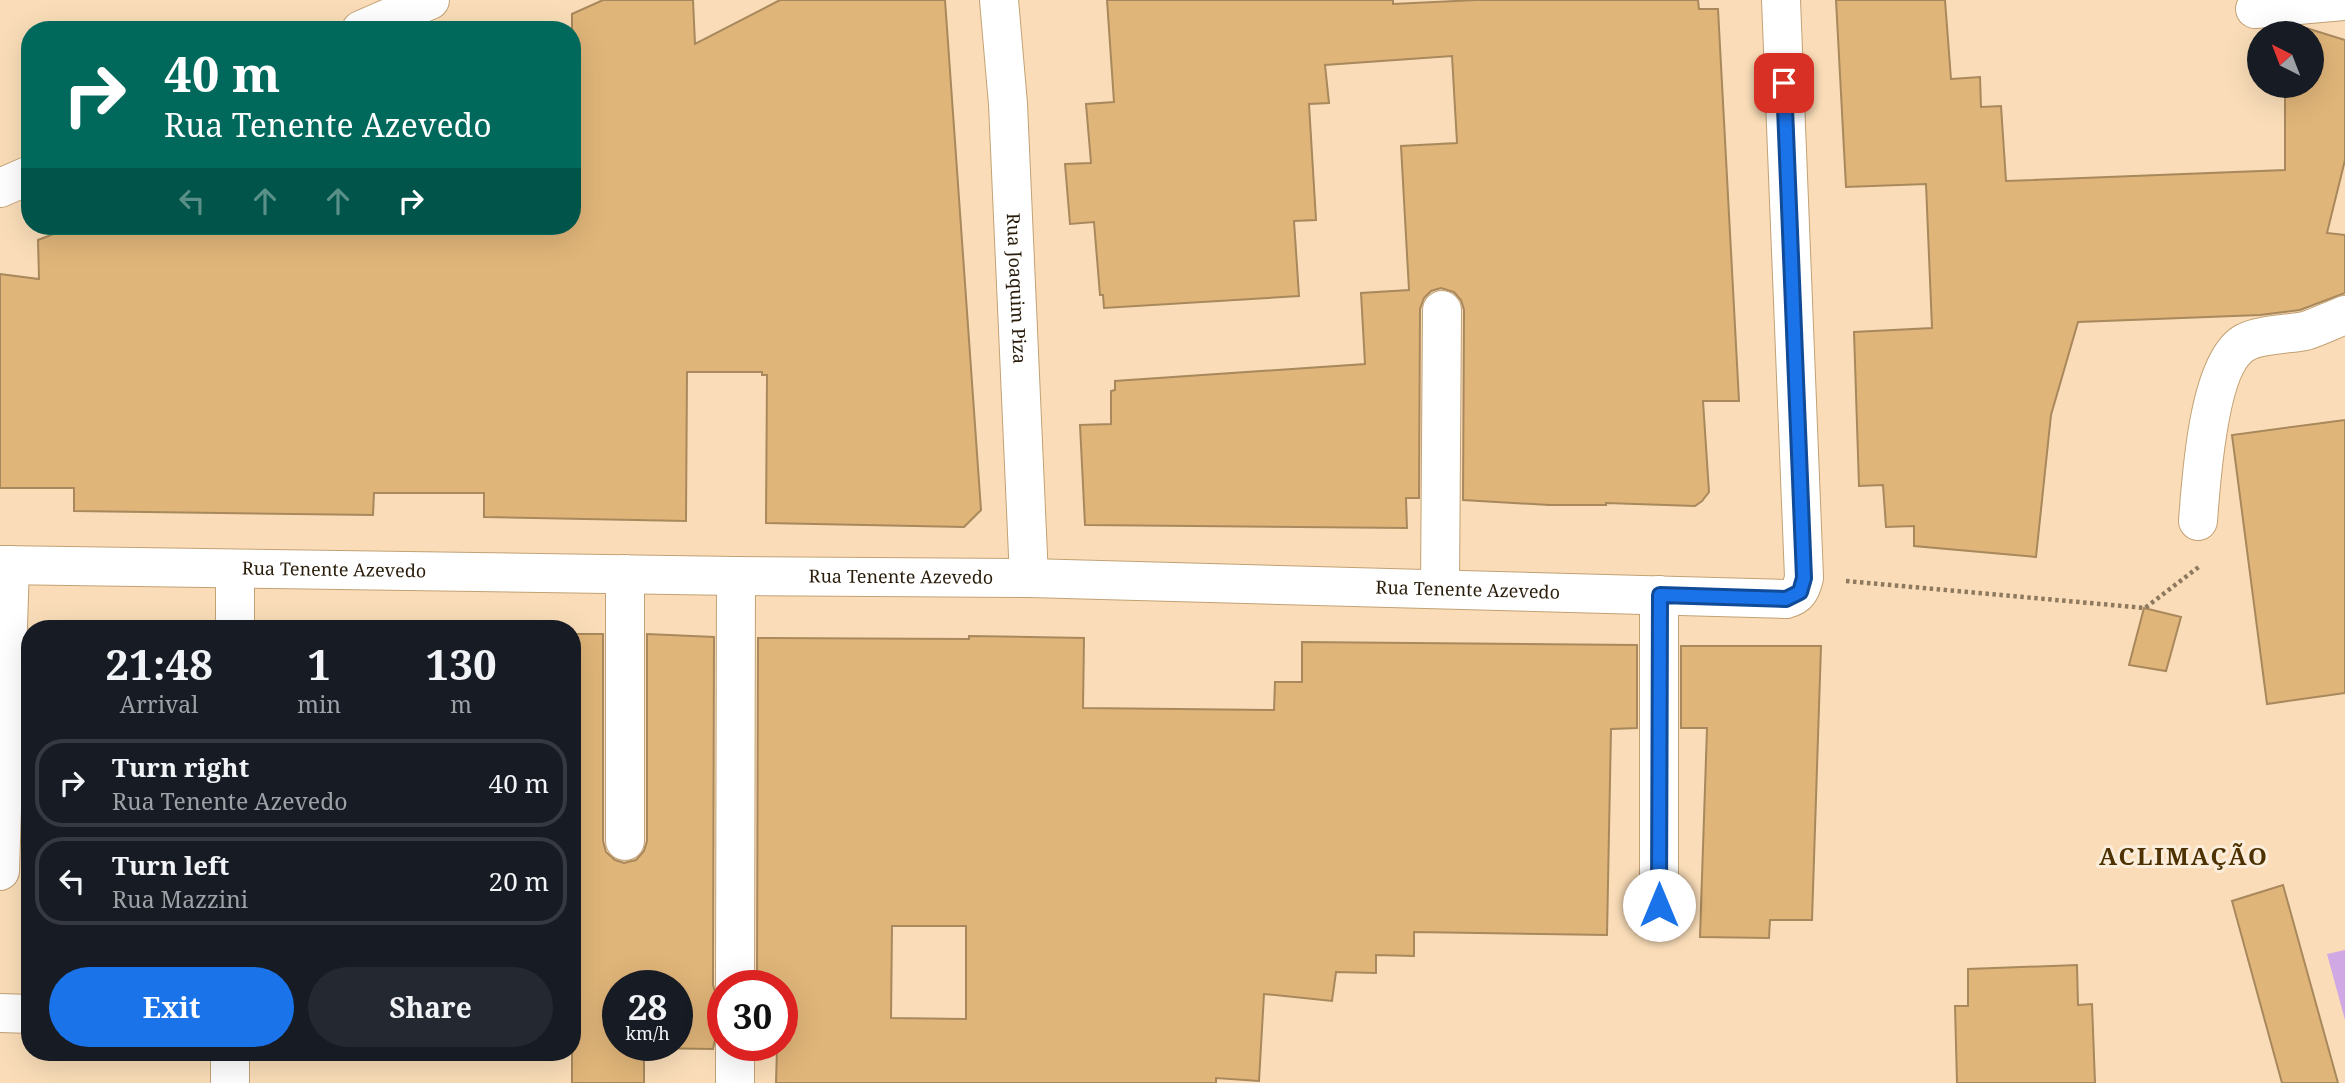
<!DOCTYPE html>
<html lang="en">
<head>
<meta charset="utf-8">
<style>
  body { margin:0; font-family:"Noto Serif",serif; background:#242831; color:#f1f3f6; height:100vh; display:flex; flex-direction:column; font-size:26px; white-space:nowrap }
  * { box-sizing:border-box; margin:0 }
  p { font-size:23px; color:#9ea1a6 }
  .icon { flex:none; width:38px; height:38px; fill:none; stroke:currentColor; stroke-width:2; stroke-linecap:round; stroke-linejoin:round }
  .map { position:relative; flex:1; overflow:hidden }
  .details { position:absolute; left:21px; top:620px; width:560px; height:441px; display:flex; flex-direction:column; background:#171b24; border-radius:28px; box-shadow:0 7px 28px #0002 }
  .details>* { flex:none }
  .guide { position:absolute; left:21px; top:21px; width:560px; height:214px; border-radius:28px; box-shadow:0 7px 28px #0002; background:#00695c; color:#fff; overflow:hidden }
  .needle { width:46px; rotate:318deg }
  .buttons { position:absolute; left:2247px; top:21px; display:grid; gap:14px }
  .buttons a { display:grid; place-items:center; width:77px; height:77px; border-radius:50%; background:#171b24; box-shadow:0 7px 28px #0002; font-size:35px }
  .speed { position:absolute; left:602px; top:970px; display:flex; gap:14px; font-size:35px; font-weight:700; text-align:center }
  .speed>* { display:grid; place-content:center; width:91px; height:91px; border-radius:50%; background:#171b24; box-shadow:0 7px 28px #0002; line-height:1 }
  .speed small { font-size:18px; font-weight:400 }
  .speed .limit { border:10px solid #d22; background:#fff; color:#111 }
  .pin { position:absolute; display:grid; place-items:center; width:60px; height:60px; color:#fff; margin:-30px; border-radius:14px; box-shadow:0 4px 10px #0006 }
  .me { position:absolute; width:77px; margin:-38px; rotate:0deg; stroke-linejoin:round; filter:drop-shadow(0 0 5px #0008) }
  .turn { display:flex; align-items:center; gap:24px; height:147px; padding:0 28px; font-size:32px }
  .turn .icon { width:91px; height:91px; stroke-width:2.5 }
  .turn b { display:block; font-size:49px; line-height:60px }
  .lanes { display:flex; align-items:center; height:66px; padding:0 28px; background:#0003; justify-content:center; gap:35px; direction:ltr }
  .lanes .off { opacity:.35 }
  .eta { display:flex; justify-content:space-evenly; align-items:center; height:119px; text-align:center }
  .eta b { font-size:42px; font-weight:700; line-height:49px }
  .primary-button { display:flex; gap:14px; margin-top:auto; padding:14px 28px }
  .primary-button a { flex:1; height:80px; border-radius:42px; background:#1a73e8; color:#fff; font-size:28px; font-weight:700; line-height:80px; text-align:center }
  .primary-button a+a { background:#242831; color:#f1f3f6 }
  ul { padding:0; list-style:none }
  li { display:flex; align-items:center; gap:21px; height:88px; margin:0 14px 10px; padding:0 14px; border:4px solid #363941; border-radius:28px }
  li div { flex:1 }
  li b { display:block; font-size:26px }
  li em { font-style:normal }
  .map>svg:first-child { display:block }
  .water { fill:#d0a8e3 }
  .building { fill:#e0b579; stroke:#a8885c; stroke-width:2; fill-rule:evenodd }
  .lines { fill:none; stroke-linecap:round; stroke-linejoin:round }
  .minor-casing { stroke:#c2a174; stroke-width:40 }
  .path { stroke:#8e795e; stroke-width:4.5; stroke-dasharray:3.5 3.5; stroke-linecap:butt }
  .minor { stroke:#fff; stroke-width:38 }
  .route-casing { stroke:#114b97; stroke-width:18 }
  .route { stroke:#1a73e8; stroke-width:12 }
  .labels { text-anchor:middle; stroke-width:6; stroke-linejoin:round; paint-order:stroke }
  .street-label { font-size:18px; fill:#2a1d0b; stroke:#fbeddb }
  .district-label { font-size:24px; font-weight:bold; letter-spacing:2px; fill:#4d3100; stroke:#fbeddb }
</style>
</head>
<body>
<div class="map">
<svg width="2345" height="1083" viewBox="0 0 2345 1083">
  <rect width="100%" height="100%" fill="#faddb8"/>
  <path class="water" d="M2345,950V1020L2327,954Z"/>
  <g class="building">
    <path d="M603,0H693L695,44L780,0H945L981,510L964,527L766,523L767,375H762V372H687L686,521L484,517V493H374L373,515L74,511V488H0V274L39,279L38,240L74,226H572V14Z"/>
    <path d="M1107,0H1393V4L1476,0H1698L1699,9H1718L1739,401H1703L1709,492L1702,501L1695,506L1606,503V505H1549L1463,500L1464,310L1461,300L1454,292L1441,288L1431,291L1424,298L1420,309L1419,498H1406L1407,528L1085,525L1080,425L1111,424V391L1115,390V381L1365,364L1361,293L1409,290L1401,146L1457,143L1452,56L1325,65L1329,103L1309,104L1316,220L1294,221L1299,296L1104,308L1103,295H1100L1094,222L1070,224L1065,164L1091,163L1086,104L1114,102Z"/>
    <path d="M1836,0H1945L1951,79L1980,77L1981,107L2001,106L2006,181L2285,170V86H2312V33H2279L2278,29L2303,27L2345,40V160L2327,233L2345,235V293L2300,310L2260,315L2078,322L2051,415L2036,557L1914,546V526L1886,527L1883,485L1859,486L1854,332L1932,328L1926,184L1846,187Z"/>
    <path d="M2345,420V693L2267,704L2232,435Z"/>
    <path d="M2144,608L2181,617L2166,671L2129,665Z"/>
    <path d="M572,634H603V841L606,852L615,860L624,863L636,860L644,851L647,841V634L714,637L713,985L716,995L723,1003V1027L716,1035L713,1049L644,1048V1083H572ZM618,985H677V1045H618Z"/>
    <path d="M969,636L1084,638L1083,708L1274,710L1275,682H1302V642L1637,645V728L1611,729L1607,935L1414,932V956L1376,955V973L1336,972L1332,1001L1264,994L1259,1081L1216,1078V1083H776L777,1049H757V1045H782V985H757L758,638L969,639ZM892,926H966V1019L891,1018Z"/>
    <path d="M1681,646H1821L1812,920H1770L1769,938L1700,937L1707,728H1681Z"/>
    <path d="M2283,885L2338,1083H2282L2232,901Z"/>
    <path d="M2077,965L2078,1005L2092,1004L2095,1083H1957L1955,1006H1968V969Z"/>
  </g>
  <g class="lines">
    <g class="minor-casing">
      <g id="minor">
        <path id="s1" d="M999,0L1008,104L1029,578"/>
        <path d="M2255,9L2345,1"/>
        <path d="M361,30L430,0"/>
        <path d="M0,188L30,175"/>
        <path d="M2198,521C2201,482 2208,361 2246,342C2258,335 2289,334 2305,331C2318,327 2332,320 2345,315"/>
        <path id="s2" d="M0,565L736,576L1029,578L1786,599C1798,596 1801,590 1804,578L1781,0"/>
        <path d="M235,569V628"/>
        <path d="M625,574V841"/>
        <path d="M1440,588L1442,310"/>
        <path d="M0,871L10,565"/>
        <path d="M1659,905V595"/>
        <path d="M735,985L736,576"/>
        <path d="M0,1013L30,1014"/>
        <path d="M230,1083V1052"/>
        <path d="M735,1083V1045"/>
      </g>
    </g>
    <path class="path" d="M1846,581L2145,608L2200,566"/>
    <use href="#minor" class="minor"/>
  </g>
  <g class="lines">
    <g class="route-casing">
      <path id="route" d="M1659,905L1660,595L1786,599L1800,592L1804,578L1784,83"/>
    </g>
    <use href="#route" class="route"/>
  </g>
  <g class="labels">
    <g class="street-label">
      <text dy="6" stroke="none"><textPath href="#s1" startOffset="289">Rua Joaquim Piza</textPath></text>
      <text dy="6" stroke="none"><textPath href="#s2" startOffset="334">Rua Tenente Azevedo</textPath></text>
      <text dy="6" stroke="none"><textPath href="#s2" startOffset="901">Rua Tenente Azevedo</textPath></text>
      <text dy="6" stroke="none"><textPath href="#s2" startOffset="1468">Rua Tenente Azevedo</textPath></text>
    </g>
    <g class="district-label">
      <text x="2184" y="865">ACLIMAÇÃO</text>
    </g>
  </g>
</svg>
<div class="buttons">
<a><svg class="needle" viewBox="-14 -14 28 28"><path d="M0-13l5 13h-10z" fill="#e53935"/><path d="M0 13l5-13h-10z" fill="#9ea1a6"/></svg></a>
</div>
<div class="speed"><div>28<small>km/h</small></div><div class="limit">30</div></div>
<div class="pin" style="left:1784px;top:83px;background:#d93025"><svg class="icon" aria-label="arrive" viewBox="0 0 24 24"><path d="M6 21V4h12l-3 4 3 4H6"/></svg></div>
<svg class="me" style="left:1659px;top:905px" viewBox="-20 -20 40 40"><circle r="19" fill="#fff"/><path d="M0-13L10 11 0 6-10 11z" fill="#1a73e8"/></svg>
<div class="guide">
<div class="turn"><svg class="icon" aria-label="right" viewBox="0 0 24 24"><path d="M7 20v-9h11M14 6l5 5-5 5"/></svg><div><b>40 m</b>Rua Tenente Azevedo</div></div>
<div class="lanes"><svg class="icon off" aria-label="left" viewBox="0 0 24 24"><path d="M17 20v-9H6M10 6l-5 5 5 5"/></svg><svg class="icon off" aria-label="ahead" viewBox="0 0 24 24"><path d="M12 20V5M6 11l6-6 6 6"/></svg><svg class="icon off" aria-label="ahead" viewBox="0 0 24 24"><path d="M12 20V5M6 11l6-6 6 6"/></svg><svg class="icon" aria-label="right" viewBox="0 0 24 24"><path d="M7 20v-9h11M14 6l5 5-5 5"/></svg></div>
</div>
<section class="details">
<div class="eta">
<div><b>21:48</b><p>Arrival</p></div>
<div><b>1</b><p>min</p></div>
<div><b>130</b><p>m</p></div>
</div>
<ul>
<li><svg class="icon" aria-label="right" viewBox="0 0 24 24"><path d="M7 20v-9h11M14 6l5 5-5 5"/></svg><div><b>Turn right</b><p>Rua Tenente Azevedo</p></div><em>40 m</em></li>
<li><svg class="icon" aria-label="left" viewBox="0 0 24 24"><path d="M17 20v-9H6M10 6l-5 5 5 5"/></svg><div><b>Turn left</b><p>Rua Mazzini</p></div><em>20 m</em></li>
</ul>
<div class="primary-button"><a>Exit</a><a>Share</a></div>
</section>
</div>
</body>
</html>
